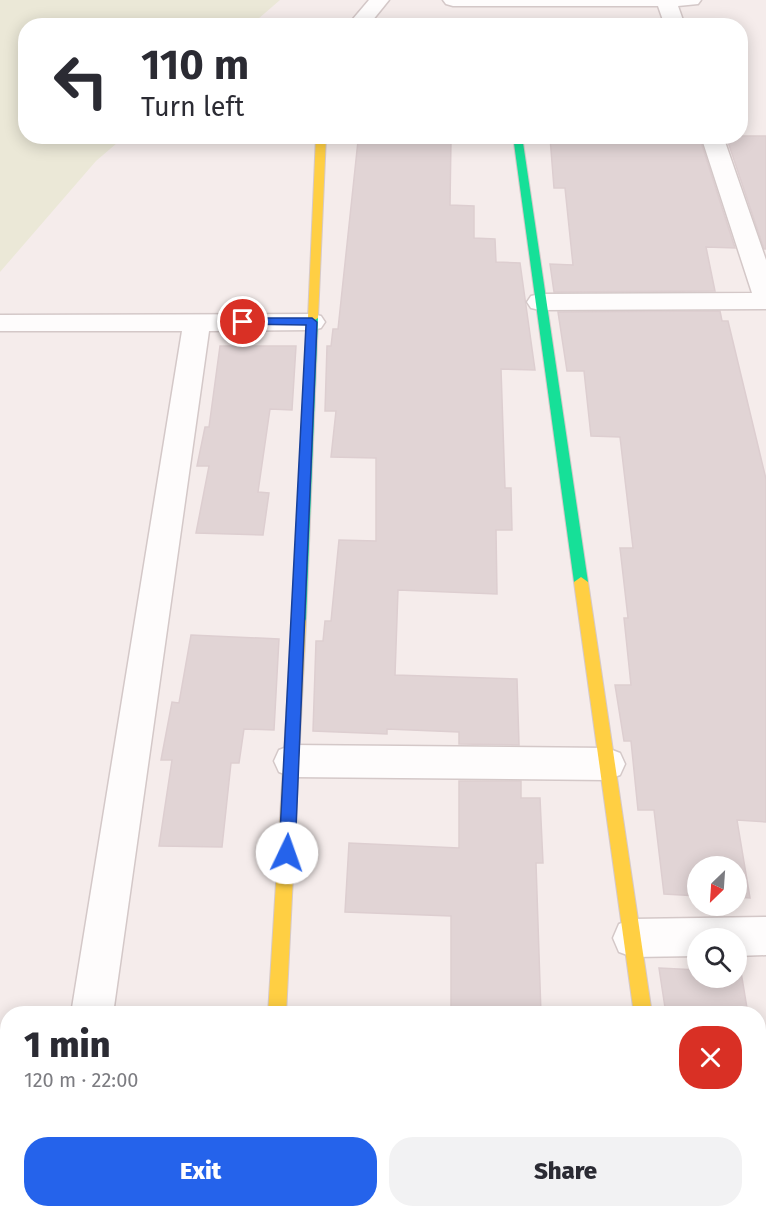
<!DOCTYPE html>
<html lang="en">
<head>
<meta charset="utf-8">
<style>
  body { margin:0; font-family:"Fira Sans",sans-serif; background:#f2f2f3; color:#2b2b33; height:100vh; display:flex; flex-direction:column; font-size:22px; white-space:nowrap }
  * { box-sizing:border-box; margin:0 }
  p { font-size:20px; color:#7c7c81 }
  .icon { flex:none; width:33px; height:33px; fill:none; stroke:currentColor; stroke-width:2; stroke-linecap:round; stroke-linejoin:round }
  .map { position:relative; flex:1; overflow:hidden }
  .side { position:absolute; left:0px; top:1006px; width:766px; height:212px; display:flex; flex-direction:column; background:#fff; border-radius:24px 24px 0 0; box-shadow:0 3px 15px #0003 }
  .side>* { flex:none }
  .top-card { position:absolute; left:18px; top:18px; width:730px; height:126px; border-radius:24px; box-shadow:0 3px 15px #0003; background:#fff; color:#2b2b33; overflow:hidden }
  .needle { width:39px; rotate:205deg }
  .tools { position:absolute; left:687px; top:856px; display:grid; gap:12px }
  .tools a { display:grid; place-items:center; width:60px; height:60px; border-radius:50%; background:#fff; box-shadow:0 3px 15px #0003; font-size:30px }
  .pin { position:absolute; display:grid; place-items:center; width:51px; height:51px; color:#fff; margin:-26px; border:3px solid #fff; border-radius:50%; box-shadow:0 2px 6px #0007 }
  .me { position:absolute; width:66px; margin:-33px; rotate:3deg; stroke-linejoin:round; filter:drop-shadow(0 0 4px #0008) }
  .turn { display:flex; align-items:center; gap:21px; height:126px; padding:0 24px; font-size:27px }
  .turn .icon { width:78px; height:78px; stroke-width:2.5 }
  .turn b { display:block; font-size:42px; line-height:51px }
  .round { display:grid; place-items:center; flex:none; width:63px; height:63px; border-radius:24px; background:#f2f2f3 }
  .headline { display:flex; align-items:center; justify-content:space-between; height:102px; padding:0 24px }
  h1 { font-size:36px; font-weight:800; line-height:45px }
  .action { display:flex; gap:12px; margin-top:auto; padding:12px 24px }
  .action a { flex:1; height:69px; border-radius:24px; background:#2563eb; color:#fff; font-size:24px; font-weight:800; line-height:69px; text-align:center }
  .action a+a { background:#f2f2f3; color:#2b2b33 }
  .map>svg:first-child { display:block }
  .green { fill:#ebe8d7 }
  .building { fill:#e1d4d5; stroke:#ddced0; stroke-width:1.5 }
  .lines { fill:none; stroke-linecap:round; stroke-linejoin:round }
  .street-casing { stroke:#d4c8c8; stroke-width:3 }
  .fast-casing { stroke:#d6c9c9; stroke-width:2 }
  .slow-casing { stroke:#d6c9c9; stroke-width:2 }
  .street { fill:#fefcfc; fill-rule:evenodd }
  .fast { fill:#16e098; fill-rule:evenodd }
  .slow { fill:#ffcf43; fill-rule:evenodd }
  .route { fill:#2563eb; stroke:#184099; stroke-width:1.5 }
</style>
</head>
<body>
<div class="map">
<svg width="766" height="1217" viewBox="0 0 766 1217">
  <rect width="100%" height="100%" fill="#f5eceb"/>
  <path class="green" d="M0,0H280L251,25L26,26V136L124,137L96,161L0,272Z"/>
  <g class="building">
    <path d="M618,136H699L735,248L706,247L715,291L554,292L550,264L573,265L565,188H554L550,137L618,139Z"/>
    <path d="M726,136H766V249H764Z"/>
    <path d="M451,139L450,205L474,206V238L495,239L496,262L520,263L535,370L501,369L505,488H511L512,530H496L497,594L398,590L395,675L517,679L519,745L459,744V732L387,729V734L313,731L316,641H323L325,621H331L339,540L376,541V458L331,457L336,411H325L327,346H331L333,329H338L358,141Z"/>
    <path d="M720,311L722,321H728L766,479V822L737,820L750,898L736,897V867H698V896L664,894L654,810H638L631,741H624L615,685H631L624,618H628L620,548H633L620,437L591,436L584,371H567L558,312Z"/>
    <path d="M220,346H296L292,410L270,409L258,492L269,493L263,535L196,533L209,466H197L205,427H209Z"/>
    <path d="M191,635L279,639L274,730L244,729L239,763H231L222,847L159,846L172,760H161L172,702L179,703Z"/>
    <path d="M459,781H521V798H540L543,863H536L541,1014H451V916L345,912L349,843L459,848Z"/>
    <path d="M659,968L698,970V978H736V972H741L748,1014H666Z"/>
  </g>
  <g class="lines">
    <g class="street-casing">
      <g id="street">
        <path d="M369,0H389L368,26H347Z"/>
        <path d="M443,0H701L698,4L678,6L685,26H665L658,6H453L446,4Z"/>
        <path d="M701,136H723L766,260V309L540,310L531,308L527,302L531,296L540,294L752,293Z"/>
        <path d="M312,314L321,316L325,322L321,328L312,330L209,331L113,1014H71L182,331H0V315Z"/>
        <path d="M292,745L607,748L620,753L625,764L620,775L607,780L292,777L279,772L274,761L279,750Z"/>
        <path d="M766,917V955L736,956V939H698V956L633,957L619,952L613,938L619,924L633,919Z"/>
        <path d="M40,1210H86L85,1217H39Z"/>
        <rect x="243" y="1210" width="46" height="7"/>
        <path d="M648,1210H694L695,1217H649Z"/>
      </g>
    </g>
    <g class="fast-casing">
      <g id="fast">
        <path d="M513,136H522L588,582L581,587L574,582Z"/>
        <path d="M313,315L318,318L306,621L304,625H294L292,621L308,318Z"/>
      </g>
    </g>
    <g class="slow-casing">
      <g id="slow">
        <path d="M316,136H326L318,318L313,321L308,318Z"/>
        <path d="M581,577L588,582L652,1014H634L574,582Z"/>
        <path d="M299,616L304,617L306,621L286,1014H268L292,621L294,617Z"/>
      </g>
    </g>
    <use href="#street" class="street"/>
    <use href="#fast" class="fast"/>
    <use href="#slow" class="slow"/>
  </g>
  <path class="route" d="M243,318H312L317,322L295,853L292,858L287,860L281,858L279,853L306,325L239,324L237,322Z"/>
</svg>
<div class="tools">
<a><svg class="needle" viewBox="-14 -14 28 28"><path d="M0-13l5 13h-10z" fill="#e53935"/><path d="M0 13l5-13h-10z" fill="#7c7c81"/></svg></a>
<a><svg class="icon" aria-label="search" viewBox="0 0 24 24"><circle cx="10" cy="10" r="6"/><path d="M15 15l6 6"/></svg></a>
</div>
<div class="pin" style="left:243px;top:322px;background:#d93025"><svg class="icon" aria-label="arrive" viewBox="0 0 24 24"><path d="M6 21V4h12l-3 4 3 4H6"/></svg></div>
<svg class="me" style="left:287px;top:853px" viewBox="-20 -20 40 40"><circle r="19" fill="#fff"/><path d="M0-13L10 11 0 6-10 11z" fill="#2563eb"/></svg>
<div class="top-card">
<div class="turn"><svg class="icon" aria-label="left" viewBox="0 0 24 24"><path d="M17 20v-9H6M10 6l-5 5 5 5"/></svg><div><b>110 m</b>Turn left</div></div>
</div>
<section class="side">
<div class="headline"><div><h1>1 min</h1><p>120 m · 22:00</p></div><a class="round" style="background:#d93025;color:#fff"><svg class="icon" aria-label="close" viewBox="0 0 24 24"><path d="M6 6l12 12M18 6L6 18"/></svg></a></div>
<div class="action"><a>Exit</a><a>Share</a></div>
</section>
</div>
</body>
</html>
